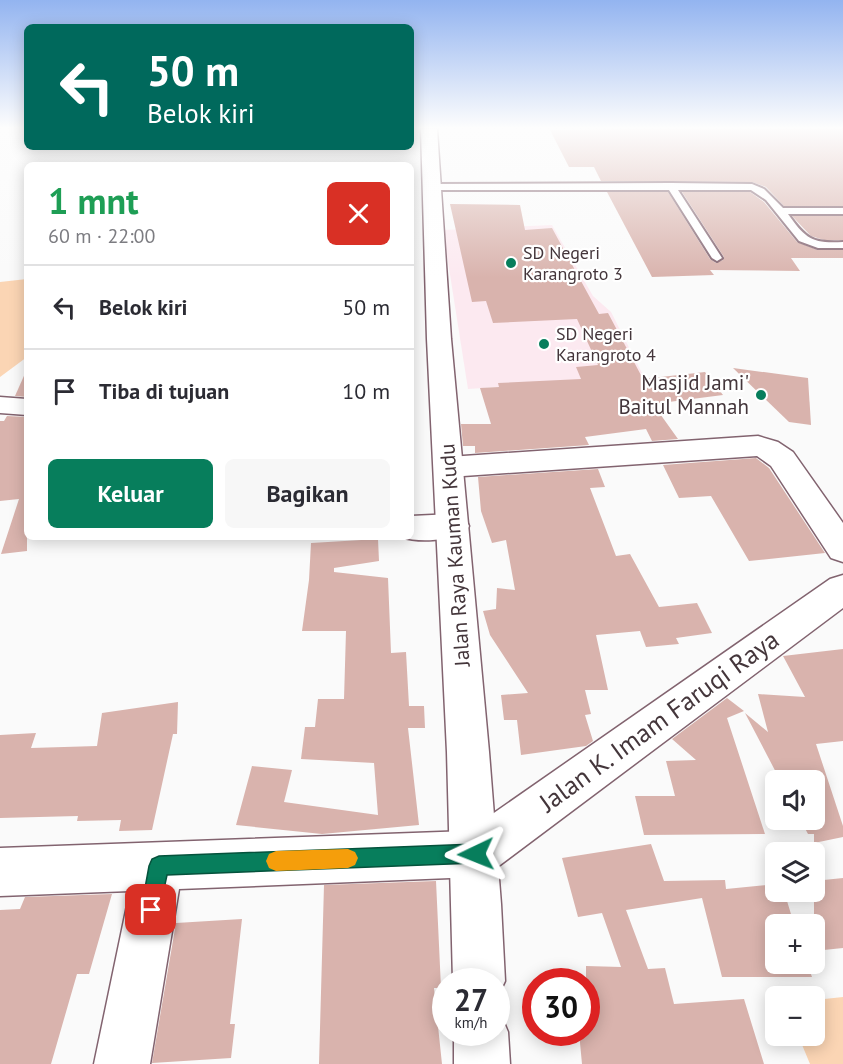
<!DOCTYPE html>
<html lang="id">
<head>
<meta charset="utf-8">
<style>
  body { margin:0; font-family:"PT Sans",sans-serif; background:#f7f7f7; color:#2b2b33; height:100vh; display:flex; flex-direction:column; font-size:22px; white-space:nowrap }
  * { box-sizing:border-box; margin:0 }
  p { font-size:20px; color:#7c7c81 }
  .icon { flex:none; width:33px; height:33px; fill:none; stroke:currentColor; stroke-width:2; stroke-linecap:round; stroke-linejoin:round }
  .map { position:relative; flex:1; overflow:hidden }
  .details { position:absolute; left:24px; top:162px; width:390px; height:378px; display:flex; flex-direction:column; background:#fff; border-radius:9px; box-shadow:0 3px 15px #0003 }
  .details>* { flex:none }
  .hud { position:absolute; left:24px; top:24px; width:390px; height:126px; border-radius:9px; box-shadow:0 3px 15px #0003; background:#00695c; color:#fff; overflow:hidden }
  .controls { position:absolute; left:765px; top:770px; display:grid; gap:12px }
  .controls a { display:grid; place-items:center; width:60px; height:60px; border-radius:9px; background:#fff; box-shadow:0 3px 15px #0003; font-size:30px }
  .speed { position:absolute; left:432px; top:968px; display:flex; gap:12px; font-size:30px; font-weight:700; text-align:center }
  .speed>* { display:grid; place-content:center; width:78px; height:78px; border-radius:50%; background:#fff; box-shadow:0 3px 15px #0003; line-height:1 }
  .speed small { font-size:15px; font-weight:400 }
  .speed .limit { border:9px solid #d22; background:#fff; color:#111 }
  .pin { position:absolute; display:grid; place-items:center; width:51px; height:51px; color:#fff; margin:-26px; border-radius:12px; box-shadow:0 3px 9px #0006 }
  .me { position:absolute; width:66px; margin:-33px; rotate:268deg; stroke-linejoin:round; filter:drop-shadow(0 0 4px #0008) }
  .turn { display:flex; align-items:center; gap:21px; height:126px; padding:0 24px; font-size:27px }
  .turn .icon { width:78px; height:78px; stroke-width:2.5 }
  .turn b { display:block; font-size:42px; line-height:51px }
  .round { display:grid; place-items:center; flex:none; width:63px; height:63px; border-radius:9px; background:#f7f7f7 }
  .headline { display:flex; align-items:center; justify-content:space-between; height:102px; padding:0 24px }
  h1 { font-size:36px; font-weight:700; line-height:45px; color:#1e9e55 }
  .cta { display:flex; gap:12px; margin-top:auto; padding:12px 24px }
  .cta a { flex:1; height:69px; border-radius:9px; background:#077e5c; color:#fff; font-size:24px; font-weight:700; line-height:69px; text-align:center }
  .cta a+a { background:#f7f7f7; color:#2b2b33 }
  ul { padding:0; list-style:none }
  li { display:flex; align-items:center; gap:18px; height:84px; padding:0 24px; border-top:2px solid #e1e1e2 }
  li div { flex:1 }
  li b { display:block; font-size:22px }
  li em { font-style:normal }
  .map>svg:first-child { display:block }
  .built { fill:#fce9f0 }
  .green { fill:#fbd5b4 }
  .building { fill:#d9b3ad }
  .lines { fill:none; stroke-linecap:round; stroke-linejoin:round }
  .service-casing { stroke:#82636f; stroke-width:4 }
  .minor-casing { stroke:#82636f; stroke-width:3 }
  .tertiary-casing { stroke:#82636f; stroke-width:3 }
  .service { fill:#fff; fill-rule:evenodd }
  .minor { fill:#fff; fill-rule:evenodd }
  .tertiary { fill:#fff; fill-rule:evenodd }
  .route { fill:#077e5c; stroke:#05523c; stroke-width:1.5 }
  .slow { fill:#f59e0b }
  .poi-dot { fill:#077e5c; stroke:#fff; stroke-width:2 }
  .labels { text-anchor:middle; stroke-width:4.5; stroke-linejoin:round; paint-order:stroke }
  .far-poi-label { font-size:18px; fill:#44363b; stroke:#fff; text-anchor:start }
  .poi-label { font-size:21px; fill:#44363b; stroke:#fff; text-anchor:end }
  .street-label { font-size:21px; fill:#44363b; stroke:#fff }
  .near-street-label { font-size:26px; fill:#44363b; stroke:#fff }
</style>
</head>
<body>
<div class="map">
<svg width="843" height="1064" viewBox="0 0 843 1064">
  <rect width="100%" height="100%" fill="#fafafa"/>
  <path class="built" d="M552,225L593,296L611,312L644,377L468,389L443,230Z"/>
  <g class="green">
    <path d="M27,279V357L0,377V282Z"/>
    <path d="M843,997V1064H810L798,1035H814L815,1000Z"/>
  </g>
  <g class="building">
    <path d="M630,129H843V206H784L766,187L752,182L601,181L594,167H569L550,130Z"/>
    <path d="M607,192H668L710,259L716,263L723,260L724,257L682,192H750L764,202L797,242L818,250H843V258H791L800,271L710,270L714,275L652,277Z"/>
    <path d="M450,204L520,205L525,230L552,228L599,314L608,313L643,379L705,372L723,395L653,404L678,439L652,441L646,429L585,437L589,445L475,453V446H463L461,424H491L480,388L499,387L498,383L581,379L576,367L598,365L577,319L493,323L486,301L472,302Z"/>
    <path d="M792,216H843V240H824L811,236Z"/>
    <path d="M733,368L808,378L811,425L789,422Z"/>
    <path d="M27,369V397L15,396Z"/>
    <path d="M7,416L27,417V551L1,554L19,499L0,501V421H4Z"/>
    <path d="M756,458L769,468L825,553L749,561L711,496L679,498L663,465Z"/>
    <path d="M598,469L605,487L590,488L616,556L630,554L659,607L697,603L712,633L676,638L679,644L646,647L640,631L596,635L608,690H585L591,714L585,715L593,741L586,746L521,755L517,720H504L501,695L528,693L490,635L483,611L496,609L497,588L515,590L506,540L492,543L481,511L478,477Z"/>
    <path d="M378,539L379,561L334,568V572L388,578L391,653L406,652L409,706H424L425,728H408L419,825L322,834L236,825L252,766L292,770L284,802L378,815L374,763L301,759L305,727H315L318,699H344L346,631H302L309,580L311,543Z"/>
    <path d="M843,649V741L816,744L843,826V837L814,843V834H808L800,819H814V780H780L745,713L768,732L758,694L805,697L783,656Z"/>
    <path d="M727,698L744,711L727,718L765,834L644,835L635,796H675L666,761L696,760L672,739Z"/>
    <path d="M178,702L177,734H173L152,830L119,831L121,820L77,821L78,816L0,818V735L36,733L31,748L97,746L102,713Z"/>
    <path d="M651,844L664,881L725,880L726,889L776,884V891H784L794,924H776V963H807L812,977H722L702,898L626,910L648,969L665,968L674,1004L744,999L764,1064H582L579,1032H586V966L621,967L602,913L578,917L562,858Z"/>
    <path d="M843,878V948L814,951V881Z"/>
    <path d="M436,881L441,988H434L442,1064H319L324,885Z"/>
    <path d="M112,894L89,974H77L51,1064H0V910L20,909L25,897Z"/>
    <path d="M242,919L230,1024H235L231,1058L152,1063L176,923Z"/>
  </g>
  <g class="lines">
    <g class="service-casing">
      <path id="service" d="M671,183L752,184L764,189L783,208H843V214H788C805,238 812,244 843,242V248H818L799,241L766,200L751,190H678L722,258L717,261L712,258L669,190H434L429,187L434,184Z"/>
    </g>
    <g class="minor-casing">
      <g id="minor">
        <path d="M0,397L27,399V415L0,413Z"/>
        <path d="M758,436L778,442L793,452L843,523V562L831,558L771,466L757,456L449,477L438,474L434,467L438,460L449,457Z"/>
        <path d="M453,514L465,518L469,526L465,534C446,540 420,543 401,537H411V516Z"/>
        <path d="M843,575V608L492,871L475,877L179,889L150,1064H94L130,891L0,896V848L468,831L830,579Z"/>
      </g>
    </g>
    <g class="tertiary-casing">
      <g id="tertiary">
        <path d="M421,129H437L451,339L489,752L501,904L505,981L496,1000V981H453L447,752L427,339Z"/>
        <path d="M496,1011L500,1013L508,1032L510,1064H454V1032H496Z"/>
      </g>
    </g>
    <use href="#service" class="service"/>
    <use href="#minor" class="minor"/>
    <use href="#tertiary" class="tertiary"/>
  </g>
  <linearGradient id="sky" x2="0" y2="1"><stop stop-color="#93b4f0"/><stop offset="0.46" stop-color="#fdfdfd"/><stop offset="1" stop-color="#fdfdfd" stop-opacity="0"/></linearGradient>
  <rect width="843" height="278" fill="url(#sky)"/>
  <path class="route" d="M476,844L482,847L485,854L482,861L476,863L167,875L158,917L151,920L144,917L141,910L149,866L152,859L159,856Z"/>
  <path class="slow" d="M348,849L355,852L358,858L355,865L348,868L276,871L269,868L266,861L269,854L276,851Z"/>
  <g class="poi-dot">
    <circle cx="511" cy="263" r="6"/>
    <circle cx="544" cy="344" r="6"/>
    <circle cx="761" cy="395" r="6"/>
  </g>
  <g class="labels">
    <g class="far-poi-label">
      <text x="523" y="259">SD Negeri<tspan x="523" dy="21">Karangroto 3</tspan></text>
      <text x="556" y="340">SD Negeri<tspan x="556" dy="21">Karangroto 4</tspan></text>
    </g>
    <g class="poi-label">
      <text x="749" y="390">Masjid Jami'<tspan x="749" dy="24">Baitul Mannah</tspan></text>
    </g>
    <g class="street-label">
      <text transform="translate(455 555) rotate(-94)" y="7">Jalan Raya Kauman Kudu</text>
    </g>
    <g class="near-street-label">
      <text transform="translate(659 721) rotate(-36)" y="9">Jalan K. Imam Faruqi Raya</text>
    </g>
  </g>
</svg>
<div class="controls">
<a><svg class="icon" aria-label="sound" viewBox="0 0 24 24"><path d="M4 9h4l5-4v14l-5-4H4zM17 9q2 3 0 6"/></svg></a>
<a><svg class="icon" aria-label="layers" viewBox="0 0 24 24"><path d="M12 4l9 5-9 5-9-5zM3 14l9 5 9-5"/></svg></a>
<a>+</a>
<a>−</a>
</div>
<div class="speed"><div>27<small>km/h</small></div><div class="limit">30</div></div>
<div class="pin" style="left:151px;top:910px;background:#d93025"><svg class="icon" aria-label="arrive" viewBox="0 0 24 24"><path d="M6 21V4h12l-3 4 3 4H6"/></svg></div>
<svg class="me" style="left:476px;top:854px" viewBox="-20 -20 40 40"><path d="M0-17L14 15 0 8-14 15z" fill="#077e5c" stroke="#fff" stroke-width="4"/></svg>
<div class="hud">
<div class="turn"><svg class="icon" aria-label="left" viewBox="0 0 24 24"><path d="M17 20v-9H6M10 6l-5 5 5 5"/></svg><div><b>50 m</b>Belok kiri</div></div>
</div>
<section class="details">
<div class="headline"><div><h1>1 mnt</h1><p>60 m · 22:00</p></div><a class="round" style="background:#d93025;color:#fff"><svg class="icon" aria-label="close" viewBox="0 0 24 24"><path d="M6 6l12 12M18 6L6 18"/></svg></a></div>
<ul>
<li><svg class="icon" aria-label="left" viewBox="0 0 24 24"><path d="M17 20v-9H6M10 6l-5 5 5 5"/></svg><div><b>Belok kiri</b></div><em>50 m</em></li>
<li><svg class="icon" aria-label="arrive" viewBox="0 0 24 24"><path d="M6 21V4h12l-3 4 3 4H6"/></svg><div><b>Tiba di tujuan</b></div><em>10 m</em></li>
</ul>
<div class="cta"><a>Keluar</a><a>Bagikan</a></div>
</section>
</div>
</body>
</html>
